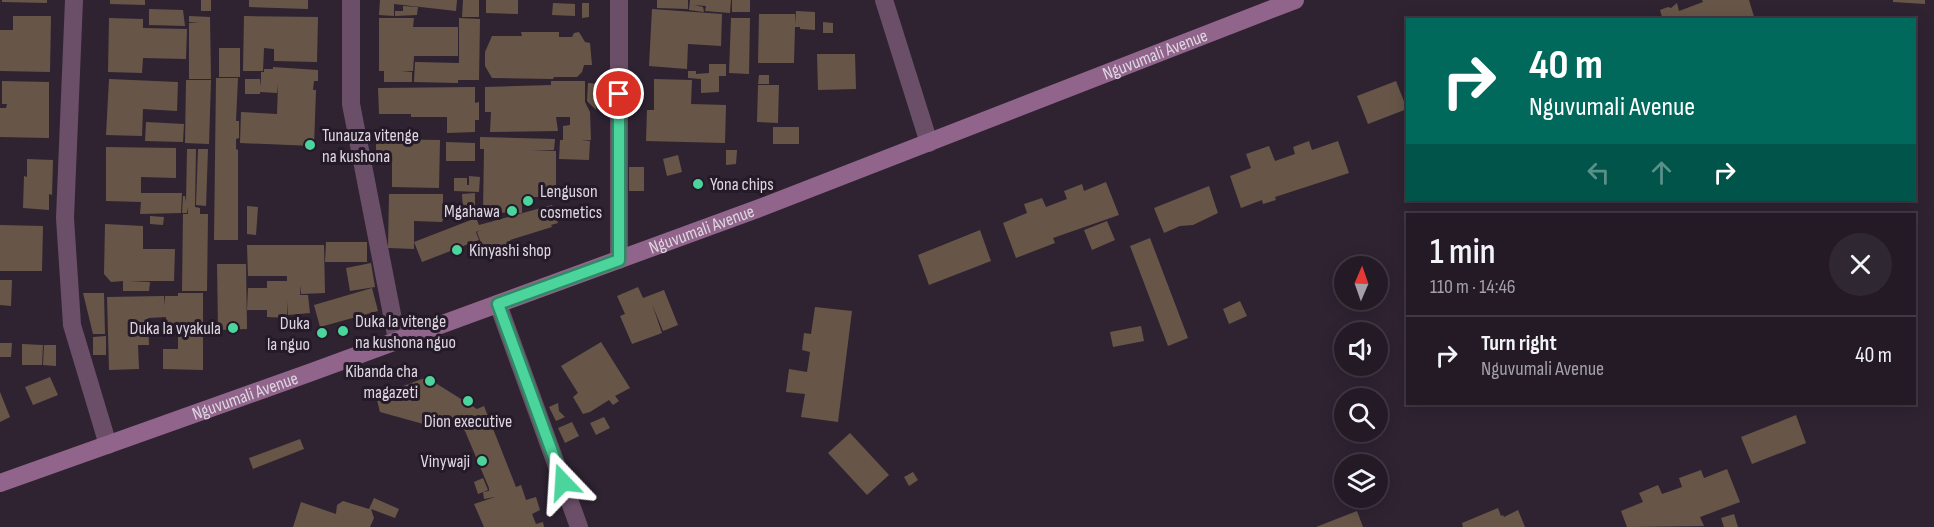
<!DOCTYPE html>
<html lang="en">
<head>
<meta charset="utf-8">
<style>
  body { margin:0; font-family:"Sofia Sans Condensed",sans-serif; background:#2f2732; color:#f1f3f6; height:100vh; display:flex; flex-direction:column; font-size:22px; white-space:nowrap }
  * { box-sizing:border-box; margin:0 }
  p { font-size:20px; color:#a3a1a7 }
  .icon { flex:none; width:33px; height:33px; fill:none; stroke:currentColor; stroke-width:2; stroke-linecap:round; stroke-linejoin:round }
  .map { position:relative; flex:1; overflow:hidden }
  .panel { position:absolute; left:1406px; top:213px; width:510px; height:192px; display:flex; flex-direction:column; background:#231a26; border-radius:0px; box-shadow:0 3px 15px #0003,0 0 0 2px #403843 }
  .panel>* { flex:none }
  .hud { position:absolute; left:1406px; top:18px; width:510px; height:183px; border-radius:0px; box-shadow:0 3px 15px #0003,0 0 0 2px #403843; background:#00695c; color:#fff; overflow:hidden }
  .needle { width:39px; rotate:2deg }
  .fabs { position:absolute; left:1334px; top:256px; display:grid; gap:12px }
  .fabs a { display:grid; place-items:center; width:54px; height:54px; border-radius:50%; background:#231a26; box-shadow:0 3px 15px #0003,0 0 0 2px #403843; font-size:30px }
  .pin { position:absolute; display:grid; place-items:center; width:51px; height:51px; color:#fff; margin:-26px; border:3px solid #fff; border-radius:50%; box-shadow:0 2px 6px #0007 }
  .me { position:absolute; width:66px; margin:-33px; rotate:340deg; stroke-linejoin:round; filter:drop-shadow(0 0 4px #0008) }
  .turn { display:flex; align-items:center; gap:21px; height:126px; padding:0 24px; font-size:27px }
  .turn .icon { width:78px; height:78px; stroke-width:2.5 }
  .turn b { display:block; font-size:42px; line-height:51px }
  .lanes { display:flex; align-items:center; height:57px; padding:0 24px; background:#0003; justify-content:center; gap:30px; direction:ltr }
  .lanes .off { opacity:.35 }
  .round { display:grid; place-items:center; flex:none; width:63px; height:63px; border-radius:32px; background:#2f2732 }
  .head { display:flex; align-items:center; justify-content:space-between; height:102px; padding:0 24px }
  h1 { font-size:36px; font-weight:600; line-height:45px }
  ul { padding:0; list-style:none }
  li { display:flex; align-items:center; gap:18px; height:78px; padding:0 24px; border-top:2px solid #403843 }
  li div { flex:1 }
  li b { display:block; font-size:22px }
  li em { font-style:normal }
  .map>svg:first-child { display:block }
  .building { fill:#675648 }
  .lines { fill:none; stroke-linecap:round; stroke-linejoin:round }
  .street { stroke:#6b4f68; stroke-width:18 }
  .secondary { stroke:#91648c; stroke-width:18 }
  .route-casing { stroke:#318a65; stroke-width:15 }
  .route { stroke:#4bd49b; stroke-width:10 }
  .poi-dot { fill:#4bd49b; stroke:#251a28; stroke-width:2 }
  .labels { text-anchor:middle; stroke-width:6; stroke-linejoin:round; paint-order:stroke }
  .street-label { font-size:18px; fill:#ded7e1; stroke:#251a28 }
  .poi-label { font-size:18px; fill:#ded7e1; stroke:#251a28; text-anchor:start }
</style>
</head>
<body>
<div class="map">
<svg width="1934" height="527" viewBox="0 0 1934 527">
  <rect width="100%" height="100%" fill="#2f2332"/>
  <g class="building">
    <path d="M2,0H47V3L2,2Z"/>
    <path d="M110,0H145V5L110,4Z"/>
    <rect x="201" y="0" width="10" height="11"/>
    <path d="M249,0H308V9L249,7Z"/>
    <path d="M380,0H457L456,11L394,4V16L379,15Z"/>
    <path d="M463,0H479V17H462Z"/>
    <path d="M486,0H518V14L486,13Z"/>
    <path d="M657,0H688V9L657,8Z"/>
    <path d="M690,0H731L730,13L705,11L706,6L694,5L703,7L704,12L689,10Z"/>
    <rect x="732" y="0" width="18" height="12"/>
    <path d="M1702,0H1749L1755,20H1655L1662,17L1660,10L1668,7L1671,8L1677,3L1679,11L1703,2Z"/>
    <path d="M1893,0H1925V4L1893,2Z"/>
    <path d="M553,3L575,4V16L552,15Z"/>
    <path d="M582,3H589V17L582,18Z"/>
    <path d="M403,6L418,7L417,15L395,16V11H403Z"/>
    <path d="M149,9L183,10L185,26L149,25Z"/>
    <path d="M652,9L722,14L721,46L688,44L687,69L649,66Z"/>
    <path d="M796,11L815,12V30L800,29V27H795L794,63H758L759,14H795V25Z"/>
    <path d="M13,16H51L50,72L0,71V30H13Z"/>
    <path d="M189,16L210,17L211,79H189V23L199,22H189Z"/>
    <path d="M244,16L318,17L317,62L274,61V49L264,48L263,71H243Z"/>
    <path d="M109,18L143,19V28L187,29L186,59L143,58L142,73L108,72Z"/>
    <path d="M379,18H414L413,27H458V56H414L413,71H401L412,72V82H384V71H379Z"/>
    <path d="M459,18L480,19L479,80H458V83L414,82L415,62L459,63Z"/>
    <path d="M731,18H750L749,74L729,73Z"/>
    <path d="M823,22L833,23V33H823Z"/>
    <path d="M521,32H559V37H572L574,33L579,32L585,42L590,43L592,65H584L582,72L577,77H554L553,79L492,78L485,66V52L492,36H522Z"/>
    <rect x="219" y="48" width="21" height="29"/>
    <path d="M817,54H855L856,89L818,90Z"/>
    <path d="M709,64H726V76H719V92L701,93V79L688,78V71H696V74L709,73Z"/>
    <path d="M273,67L318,70V81H314L313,90H316L314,146L240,143L241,112L277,114L278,84L277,93L260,92V94H245V79H260L261,87V72H264V69H273Z"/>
    <path d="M759,75H769V84H758Z"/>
    <path d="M216,78H238L236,121H239V138L236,139V149L238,150V240H214Z"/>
    <path d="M109,79L178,82L177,111L143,109L142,136L106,135Z"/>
    <path d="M654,79L692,80L691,104L726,105L725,143L646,141L647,110H654Z"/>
    <path d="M186,80H211L209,144L185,143Z"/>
    <path d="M2,81L49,82V138L0,137V108H6L7,104H2Z"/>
    <path d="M551,81H585V102L590,112L591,140L581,141H590L589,160L559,159L560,140H563V126L570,125V117H556L558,131L490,132L491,112H485V87L551,85Z"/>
    <path d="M1396,81L1407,109L1368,124L1357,96Z"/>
    <path d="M588,83L598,84L596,110L587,101Z"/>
    <path d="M758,85H779L778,123L757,122Z"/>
    <path d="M475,87V103L479,102V120H475V132L447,133V117H411V114H379L378,88Z"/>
    <path d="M146,122L184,124L183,142L145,141Z"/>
    <rect x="773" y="127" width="26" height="17"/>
    <path d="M480,137L555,139L554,150H531L556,151V197H522V213L483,212L484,149H480Z"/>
    <path d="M376,139L440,140L439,188L392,187V164H376Z"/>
    <path d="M1309,141L1312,150L1338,141L1349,173L1275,197L1276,200L1263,204L1262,200L1241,208L1230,176L1251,168L1246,154L1269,146L1275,161L1295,154L1293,147Z"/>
    <path d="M446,142L475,143V161H446Z"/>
    <path d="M106,147L176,148V178L141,177V193H182L181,213L140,214L141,202L106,201Z"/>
    <path d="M187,149H196L195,207L200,208V214H208L207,291H182L183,214H188V207L187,213H182L183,196H185L186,202Z"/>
    <path d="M198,149H208L206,206L196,205Z"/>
    <path d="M726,150H737L736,164L726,165Z"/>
    <path d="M678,155L682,172L667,176L663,159Z"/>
    <path d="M27,159L53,160L52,195L49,194V210L23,208L24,176L27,177Z"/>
    <rect x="629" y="167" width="15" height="24"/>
    <path d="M469,176L480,177L479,192L454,191V178H467V185H469Z"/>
    <path d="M1106,182L1119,215L1053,238L1055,243L1016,258L1003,223L1027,213L1024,204L1042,198L1046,207L1067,199L1064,191L1082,184L1084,191Z"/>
    <path d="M1209,186L1218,213L1193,225L1180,226L1164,233L1154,208Z"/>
    <path d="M475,193V208L463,209L462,194Z"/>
    <path d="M389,194H443V210L446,213L442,222L414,221V249L388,248Z"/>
    <path d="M552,205L558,223L551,225L552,227L510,240L513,246L490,253L488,244L477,247L475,243H481L477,232L481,230L473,233L476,232L479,240L422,262L414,242L476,218L479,225Z"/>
    <path d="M247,206L258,207L256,235L247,234Z"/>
    <path d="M150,216L164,217L163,225L150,224Z"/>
    <path d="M1107,221L1115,240L1092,250L1084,230Z"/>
    <path d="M105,224L143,226V249H175L174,281H129L150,282L149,291H123V281L111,282L104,274Z"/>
    <path d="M0,225L43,226L42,271H0Z"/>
    <path d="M980,230L991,261L929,285L918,255Z"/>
    <path d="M1150,238L1188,338L1168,346L1130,246Z"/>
    <path d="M326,242H367V262H325Z"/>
    <path d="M247,245H324L325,293L301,294L300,285V295H308L310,313L288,315V301L287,318L267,317V310H247L248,288H267V281H287V276H300H248Z"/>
    <path d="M371,263L375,287L350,291L346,268Z"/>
    <path d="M217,264H246L247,329L218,330Z"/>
    <path d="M0,280H12L11,306L0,305Z"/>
    <path d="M638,287L643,298L664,290L678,325L663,331L652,304L662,333L632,344L620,316L625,314L617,296Z"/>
    <path d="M372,288L378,311L320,327L314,305Z"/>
    <path d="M83,293H104L105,334H93Z"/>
    <path d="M178,293H203V370L163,369V349H178V324H166V317L148,318L149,345H138L139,369L109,370L107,297L164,296L165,306V296H178Z"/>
    <path d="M1240,301L1247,316L1229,324L1223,309Z"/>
    <path d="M815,307L852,311L838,422L801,417L805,394L786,392L789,369L807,372L810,352L802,350L804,333L811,334Z"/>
    <path d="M1141,326L1144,341L1113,347L1110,332Z"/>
    <path d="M106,336V355H93V337Z"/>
    <path d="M601,342L630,388L615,396L619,401L613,405L609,400L590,412L583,414L573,397L578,393L561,366Z"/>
    <path d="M0,343H12L11,357H0Z"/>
    <path d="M22,344L43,345L42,365H22Z"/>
    <path d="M44,345H56V366L43,365Z"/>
    <path d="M433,375L437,384L477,409L484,406L516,487L521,485L526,500L536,497L540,510L532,514L536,524L543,522L544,527H484L474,504L495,497L484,499L483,492L489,491V488L465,431L451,420L445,430L380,412L376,396Z"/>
    <path d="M50,377L58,395L33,405L25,387Z"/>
    <path d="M0,392L10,417L0,422Z"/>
    <path d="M558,403L559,411L565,417L556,421L549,407Z"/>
    <path d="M1796,415L1806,443L1752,464L1741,437Z"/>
    <path d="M604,417L610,428L596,435L590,423Z"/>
    <path d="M572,422L579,436L565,443L558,428Z"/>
    <path d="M850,433L889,475L867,495L828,453Z"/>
    <path d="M300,439L304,449L253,469L249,458Z"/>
    <path d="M1727,469L1740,502L1700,517L1704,526L1627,527L1621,511L1643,502L1639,493L1658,485L1662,494L1682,487L1679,478L1701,470L1704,478Z"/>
    <path d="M913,472L918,480L909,486L904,477Z"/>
    <path d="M483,478L488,490L478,494L474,482Z"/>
    <path d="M374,498L399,509L395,518L371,509L374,518L370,527H293L301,502L336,514L337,505L343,501L369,509Z"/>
    <path d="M1498,508L1501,516L1503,515L1504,517L1518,510L1525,527H1463L1462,523Z"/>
    <path d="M1357,511L1363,527H1316Z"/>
    <path d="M1734,514L1738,527H1724L1721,518Z"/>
  </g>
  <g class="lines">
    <g class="street">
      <path d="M74,0L65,218L72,325L108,445"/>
      <path d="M351,0V104L397,340"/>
      <path d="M884,0L929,143"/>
      <path d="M619,260V0"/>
      <path d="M498,304L579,527"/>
    </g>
    <path class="secondary" id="s1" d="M0,483L309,373L757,209L1295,0"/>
  </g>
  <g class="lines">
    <g class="route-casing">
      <path id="route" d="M563,482L498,304L619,260V94"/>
    </g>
    <use href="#route" class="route"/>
  </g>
  <g class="poi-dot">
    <circle cx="310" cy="145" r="6"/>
    <circle cx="698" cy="184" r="6"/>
    <circle cx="528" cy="201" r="6"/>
    <circle cx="512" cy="211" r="6"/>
    <circle cx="457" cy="250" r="6"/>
    <circle cx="233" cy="328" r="6"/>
    <circle cx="343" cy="331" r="6"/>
    <circle cx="322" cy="333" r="6"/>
    <circle cx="430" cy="381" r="6"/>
    <circle cx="468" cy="401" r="6"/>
    <circle cx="482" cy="461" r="6"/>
  </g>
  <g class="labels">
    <g class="street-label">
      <text dy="6" stroke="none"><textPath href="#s1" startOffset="1232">Nguvumali Avenue</textPath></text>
      <text dy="6" stroke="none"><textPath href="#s1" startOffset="746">Nguvumali Avenue</textPath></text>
      <text dy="6" stroke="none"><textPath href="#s1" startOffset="260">Nguvumali Avenue</textPath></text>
    </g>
    <g class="poi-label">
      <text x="322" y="141">Tunauza vitenge<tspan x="322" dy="21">na kushona</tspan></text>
      <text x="710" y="190">Yona chips</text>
      <text x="540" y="197">Lenguson<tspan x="540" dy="21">cosmetics</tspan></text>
      <text x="500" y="217" text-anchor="end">Mgahawa</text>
      <text x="469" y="256">Kinyashi shop</text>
      <text x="355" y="327">Duka la vitenge<tspan x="355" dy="21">na kushona nguo</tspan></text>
      <text x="310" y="329" text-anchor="end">Duka<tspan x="310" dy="21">la nguo</tspan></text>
      <text x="221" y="334" text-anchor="end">Duka la vyakula</text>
      <text x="418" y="377" text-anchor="end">Kibanda cha<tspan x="418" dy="21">magazeti</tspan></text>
      <text x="468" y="427" text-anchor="middle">Dion executive</text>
      <text x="470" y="467" text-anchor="end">Vinywaji</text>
    </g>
  </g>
</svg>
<div class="fabs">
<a><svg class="needle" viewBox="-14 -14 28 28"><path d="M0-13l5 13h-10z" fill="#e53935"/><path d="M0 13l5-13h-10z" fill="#a3a1a7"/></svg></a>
<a><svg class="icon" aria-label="sound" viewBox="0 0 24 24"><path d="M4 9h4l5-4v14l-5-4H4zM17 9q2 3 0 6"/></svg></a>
<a><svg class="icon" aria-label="search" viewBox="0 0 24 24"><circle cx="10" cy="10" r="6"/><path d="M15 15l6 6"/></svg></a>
<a><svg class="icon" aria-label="layers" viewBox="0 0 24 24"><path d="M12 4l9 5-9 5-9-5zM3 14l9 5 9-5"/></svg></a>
</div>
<div class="pin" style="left:619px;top:94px;background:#d93025"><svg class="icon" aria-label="arrive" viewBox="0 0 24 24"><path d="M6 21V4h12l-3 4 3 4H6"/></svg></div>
<svg class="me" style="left:563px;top:482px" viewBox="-20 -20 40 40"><path d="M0-17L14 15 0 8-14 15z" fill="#4bd49b" stroke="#fff" stroke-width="4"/></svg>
<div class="hud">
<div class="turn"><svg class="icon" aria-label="right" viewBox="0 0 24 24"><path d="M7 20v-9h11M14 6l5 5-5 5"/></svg><div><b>40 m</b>Nguvumali Avenue</div></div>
<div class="lanes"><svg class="icon off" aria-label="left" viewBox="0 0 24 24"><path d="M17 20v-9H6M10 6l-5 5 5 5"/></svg><svg class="icon off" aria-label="ahead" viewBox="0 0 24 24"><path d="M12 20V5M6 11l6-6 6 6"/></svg><svg class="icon" aria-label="right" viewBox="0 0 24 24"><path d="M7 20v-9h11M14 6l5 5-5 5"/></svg></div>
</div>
<section class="panel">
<div class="head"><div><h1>1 min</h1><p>110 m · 14:46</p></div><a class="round"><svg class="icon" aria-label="close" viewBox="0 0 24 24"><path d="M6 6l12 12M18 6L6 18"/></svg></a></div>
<ul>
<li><svg class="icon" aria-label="right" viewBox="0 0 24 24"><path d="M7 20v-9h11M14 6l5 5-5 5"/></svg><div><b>Turn right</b><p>Nguvumali Avenue</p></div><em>40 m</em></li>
</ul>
</section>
</div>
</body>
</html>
